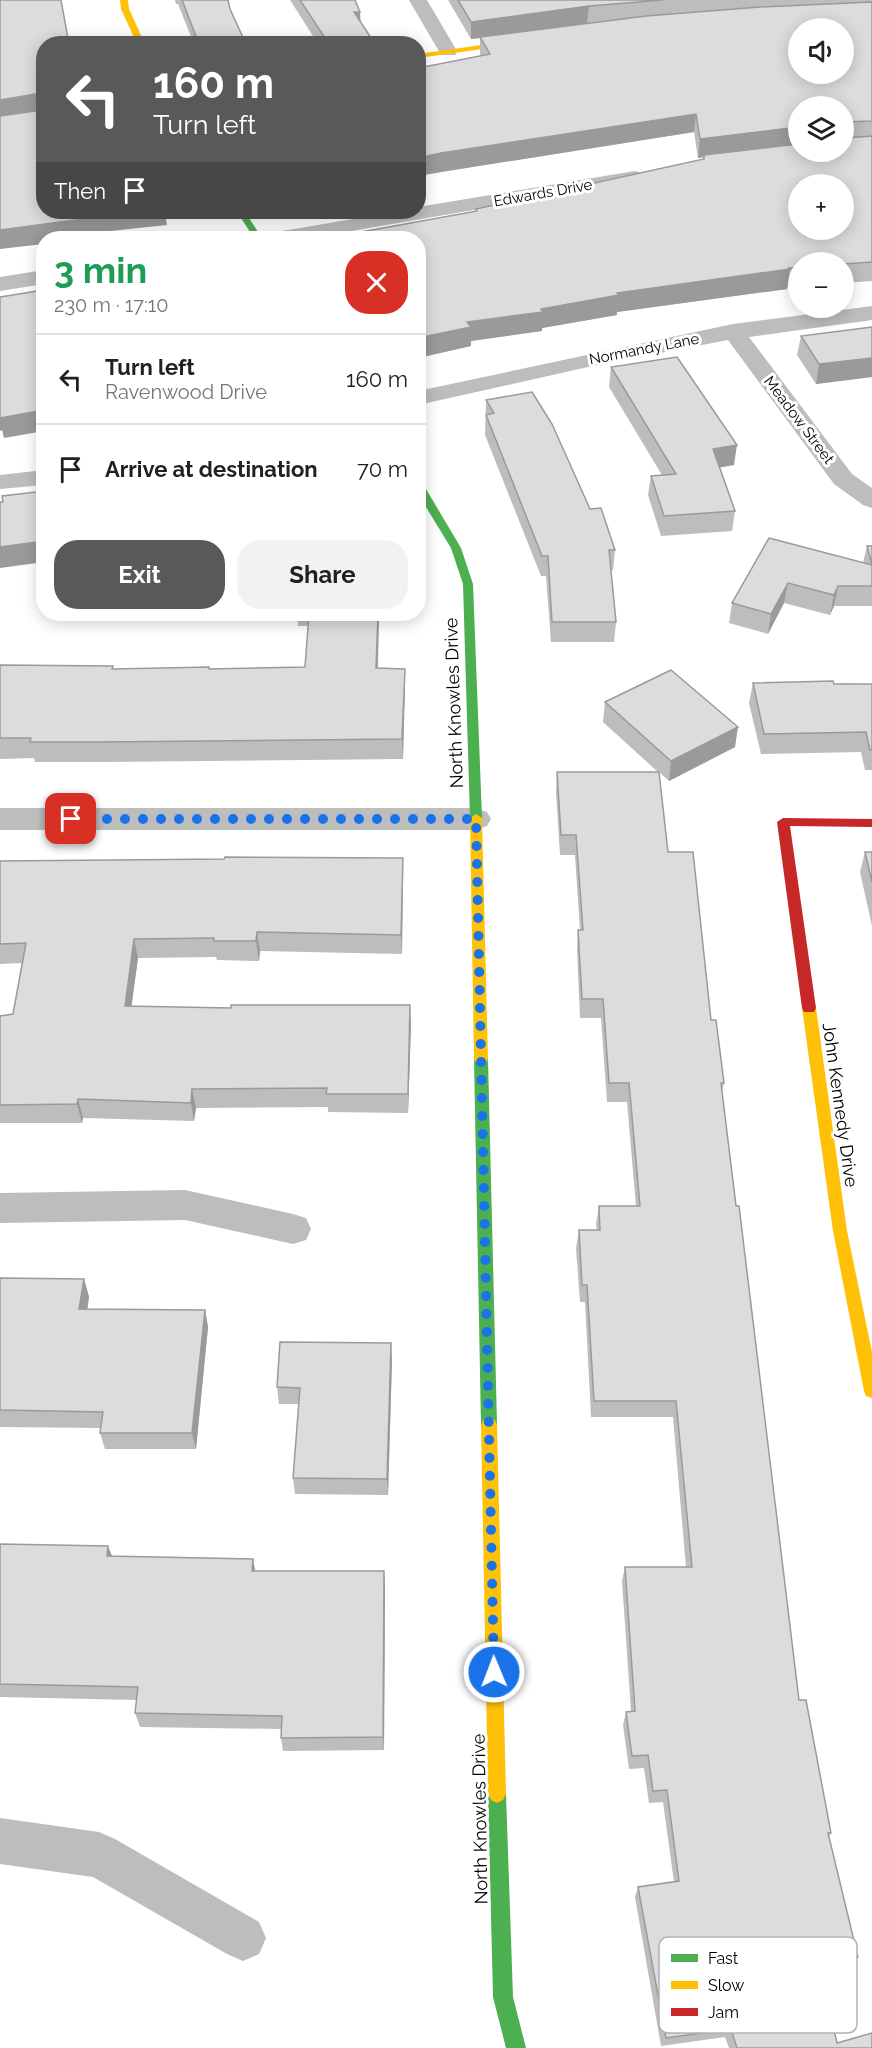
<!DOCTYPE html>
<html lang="en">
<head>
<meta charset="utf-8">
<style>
  body { margin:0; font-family:Raleway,sans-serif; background:#f2f2f2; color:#202124; height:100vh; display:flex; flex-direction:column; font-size:22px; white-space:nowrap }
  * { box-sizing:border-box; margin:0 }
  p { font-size:20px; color:#757577 }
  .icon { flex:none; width:33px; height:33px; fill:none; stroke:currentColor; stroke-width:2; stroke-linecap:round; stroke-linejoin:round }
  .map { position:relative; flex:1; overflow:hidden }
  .drawer { position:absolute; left:36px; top:231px; width:390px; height:390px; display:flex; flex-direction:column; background:#fff; border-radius:24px; box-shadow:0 3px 15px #0003 }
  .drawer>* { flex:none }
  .top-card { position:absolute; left:36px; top:36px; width:390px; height:183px; border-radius:24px; box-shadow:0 3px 15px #0003; background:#595959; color:#fff; overflow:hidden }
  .fabs { position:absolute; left:788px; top:18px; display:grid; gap:12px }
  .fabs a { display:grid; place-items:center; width:66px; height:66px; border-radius:50%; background:#fff; box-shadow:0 3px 15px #0003; font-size:30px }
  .pin { position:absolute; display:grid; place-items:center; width:51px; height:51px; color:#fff; margin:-26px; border-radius:12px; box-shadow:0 3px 9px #0006 }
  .me { position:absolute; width:66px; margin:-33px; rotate:359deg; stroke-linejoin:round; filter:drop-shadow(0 0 4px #0008) }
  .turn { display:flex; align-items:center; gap:21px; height:126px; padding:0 18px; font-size:27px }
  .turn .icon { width:78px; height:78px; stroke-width:2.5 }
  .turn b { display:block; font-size:42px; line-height:51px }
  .then { display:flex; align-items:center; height:57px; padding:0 18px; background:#0003; gap:12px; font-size:22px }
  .round { display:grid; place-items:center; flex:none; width:63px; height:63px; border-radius:24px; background:#f2f2f2 }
  .overview { display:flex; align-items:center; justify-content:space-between; height:102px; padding:0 18px }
  h1 { font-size:36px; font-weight:700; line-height:45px; color:#1e9e55 }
  .button { display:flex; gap:12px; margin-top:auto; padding:12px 18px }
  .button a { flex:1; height:69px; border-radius:24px; background:#595959; color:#fff; font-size:24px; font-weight:700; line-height:69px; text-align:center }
  .button a+a { background:#f2f2f2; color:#202124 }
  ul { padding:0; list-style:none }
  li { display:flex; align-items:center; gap:18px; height:90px; padding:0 18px; border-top:2px solid #e0e0e0 }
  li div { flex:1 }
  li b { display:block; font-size:22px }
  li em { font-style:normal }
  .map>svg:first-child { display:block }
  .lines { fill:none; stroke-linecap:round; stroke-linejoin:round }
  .street { fill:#bdbdbd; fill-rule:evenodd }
  .fast { fill:#4caf50; fill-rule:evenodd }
  .slow { fill:#ffc107; fill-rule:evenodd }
  .jam { fill:#c62828; fill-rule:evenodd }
  .wall { fill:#bdbdbd; fill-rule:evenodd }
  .shaded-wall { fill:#9a9a9a }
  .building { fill:#dcdcdc; stroke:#9a9a9a; stroke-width:1.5; fill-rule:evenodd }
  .route { stroke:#1a73e8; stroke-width:10; stroke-dasharray:0 18 }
  .labels { text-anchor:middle; stroke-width:6; stroke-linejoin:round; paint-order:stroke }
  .far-street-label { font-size:15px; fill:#000; stroke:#fff }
  .street-label { font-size:18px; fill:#000; stroke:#fff }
  .key { fill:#fff; stroke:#b2b2b2; stroke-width:1.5 }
  .key-label { font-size:16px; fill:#000 }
</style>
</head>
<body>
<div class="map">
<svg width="872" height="2048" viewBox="0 0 872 2048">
  <rect width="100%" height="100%" fill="#fff"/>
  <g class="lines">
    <g class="street">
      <path d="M409,0H427L457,51L455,55H441Z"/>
      <path d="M635,171L642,173L645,177L642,181L311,238H265L268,233L276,232L395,212H418V207Z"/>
      <path d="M44,270V284L0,291V277Z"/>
      <path d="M872,306V320L749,337L852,474L872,488V508L863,505L834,484L728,340L588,367L418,405V391L733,324Z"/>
      <path d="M44,470V485L0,489V475Z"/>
      <path d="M0,808H476L487,812L491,819L487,826L476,830H0Z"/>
      <path d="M185,1190L293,1214L306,1218L311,1229L306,1240L293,1244L185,1220L0,1223V1193Z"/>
      <path d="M0,1818L99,1832L115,1839L259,1922L266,1938L259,1954L243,1961L227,1954L93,1877L0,1864Z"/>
    </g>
    <g class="fast">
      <path d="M237,212H245L262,238H254Z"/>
      <path d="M418,481L423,484L461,548L473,584L482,818L476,822L470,818L463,584L451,548L418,494Z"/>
      <path d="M481,1054L486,1055L488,1059L497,1425L495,1430L489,1432L483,1430L481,1425L474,1059L476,1055Z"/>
      <path d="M497,1785L503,1788L506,1794L513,1997L526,2048H506L493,1997L488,1794L491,1788Z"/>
    </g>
    <g class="slow">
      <path d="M120,0H128L129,9L145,44H137L121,9Z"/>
      <path d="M524,39H527V43L418,58V54Z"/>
      <path d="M476,814L482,818L488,1059L486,1063H476L474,1059L470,818Z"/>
      <path d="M809,1003L814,1004L816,1008L847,1231L872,1352V1398L866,1396L864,1391L833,1231L802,1008L804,1004Z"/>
      <path d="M489,1418L495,1420L497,1425L506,1794L503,1800L497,1803L491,1800L488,1794L481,1425L483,1420Z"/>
    </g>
    <path class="jam" d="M783,818L872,819V827L790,826L816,1008L814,1012H804L802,1008L777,822Z"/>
  </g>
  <g class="wall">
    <path d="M175,0H228L230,9L246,44H194L178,4H176Z"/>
    <path d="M290,0H355L360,22L375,44H318Z"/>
    <path d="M448,0H872V281L843,283V262H798V286L787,287V289L617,312V315L542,328V331L471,341V346L418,358V238L476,211V209L703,160V157L698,158L694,132L441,172L418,176V68L480,56V38L471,39ZM798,106H843V152H798Z"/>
    <path d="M872,327V377L816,384L797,355L801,336Z"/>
    <path d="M611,367L734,465L720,467L735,511L732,531L661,536L648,495L651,476L662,475L609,387Z"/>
    <path d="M486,400L590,509L615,550L613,570H611L616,622L614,642H551L546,576H541L485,435Z"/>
    <path d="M769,538L863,563L867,546H872V606H834L830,615L784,603L768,634L729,623L732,603Z"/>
    <path d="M297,614H379L378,668L405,669L403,759L103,762H35L34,758L0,759V665L113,666V669H209L305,667L308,626H298Z"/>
    <path d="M753,683L872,684V770H865L861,752L761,754L749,703Z"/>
    <path d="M605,702L735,747L669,781L659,772L668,852L711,1020L724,1083L722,1092L799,1700L831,1833L829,1837L858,1957L851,1966L821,1970L837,2043L872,2048H729L725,2037L661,2046L635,1897L638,1887L674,1882L663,1802L649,1803L644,1768L629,1769L623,1725L626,1712L631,1711L622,1581L625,1567H686L673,1417H591L585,1302H580L576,1248L579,1230H597L596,1224L599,1206H636L627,1102H607L601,1018H580L577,949L578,930H580L575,855H560L556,792L557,772H658L603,722Z"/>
    <path d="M865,852H872V926L860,872Z"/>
    <path d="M403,858L402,954L260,951L259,961L217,960L216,957L138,958L131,1006L411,1024L408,1113L328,1112V1107L196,1108L194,1121L83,1118L82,1123H0V1016L13,1014L22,963L0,964V861Z"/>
    <path d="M0,1278L84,1279L89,1297L87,1309L205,1310L208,1327L196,1449H105L100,1433L101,1428L0,1427Z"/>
    <path d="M392,1360L388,1495L295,1494L293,1478L299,1404H279L277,1387Z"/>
    <path d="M0,1544L385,1586L384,1750L283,1751L281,1738V1729L140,1727L135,1713L137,1700L0,1697Z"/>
  </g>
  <g class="shaded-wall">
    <path d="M589,6L587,24L480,37V38L471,39V22Z"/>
    <path d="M354,12H360L361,29Z"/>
    <path d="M41,93L44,112L0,119V100Z"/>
    <path d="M696,114L694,132L441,172L418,176V158L441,153Z"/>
    <path d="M798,127V145L698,158L700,139Z"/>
    <path d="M115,212H165L167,225L101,232V236L81,238H44V244L0,249V230Z"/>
    <path d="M790,269L787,289L617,312V315L542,328V331L471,341V346L418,358V338L467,322L541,309L617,293Z"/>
    <path d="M872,358V377L816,384L819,364Z"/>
    <path d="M44,410V431L4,438L2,430L0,431V418Z"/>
    <path d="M737,445L734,465L711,469L713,449Z"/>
    <path d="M44,541V562L0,568V547Z"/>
    <path d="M788,583L784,603L768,634L771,614Z"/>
    <path d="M838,586L834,606L830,615L834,595Z"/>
    <path d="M378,614H379L377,688L376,668Z"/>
    <path d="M405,669V689L403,759L402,739Z"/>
    <path d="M738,727L735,747L669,781L671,761Z"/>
    <path d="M403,858V877L402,954L401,935Z"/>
    <path d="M257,932L260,951L259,961L256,941Z"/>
    <path d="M134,939L138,958L129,1025L125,1006Z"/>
    <path d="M410,1005L411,1024L408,1113V1094Z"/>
    <path d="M192,1089L196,1108L194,1121L191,1103Z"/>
    <path d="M78,1099L83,1118L82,1123L77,1104Z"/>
    <path d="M84,1279L89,1297L85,1326L79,1309Z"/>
    <path d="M205,1310L208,1327L196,1449L192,1433Z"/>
    <path d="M391,1343L392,1360L388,1495L387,1479Z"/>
    <path d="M108,1546L114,1561L107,1556Z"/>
    <path d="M253,1559L256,1574L252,1571Z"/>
    <path d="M384,1571L385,1586L384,1750L383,1737Z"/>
  </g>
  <g class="building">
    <path d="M0,0H61L69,44H44V212H115L97,214L98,217L0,230V116L41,110L43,96L41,93L0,100Z"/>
    <path d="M182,0H228L230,9L246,44H199Z"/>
    <path d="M300,0H355L360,12H354L375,44H329Z"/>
    <path d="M458,0H663L589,6L471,22Z"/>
    <path d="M872,2V121L845,122L844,131H843V106H798V127L700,139L696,114L441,153L418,158V68L490,54L480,37L646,16L760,7ZM798,28H843V74H798Z"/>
    <path d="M872,136V262L843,264V262H798V267L789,268L790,269L617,293L619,295L541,309L543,312L467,322L471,327L418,338V238H328L477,211L476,209L704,159V155L798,144V152H843V137L846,138ZM798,184H843V230H798Z"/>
    <path d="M44,290V410L0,418V297Z"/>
    <path d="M872,327V358L819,364L801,336Z"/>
    <path d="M677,357L737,445L713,449L735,511L664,516L651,476L676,474L611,367Z"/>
    <path d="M532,392L552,424L590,509L601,508L615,550H609L616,622H552L548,556H542L486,415L494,413L486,400Z"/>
    <path d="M44,491V541L0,547V502H3L2,496Z"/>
    <path d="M769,538L872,565L867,546H872V586H838L834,595L788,583L771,614L732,603Z"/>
    <path d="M309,614H378L376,668L405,669L402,739L99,742H30L31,738H0V665L113,666L112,669L209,667V669L305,667Z"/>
    <path d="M671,670L738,727L671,761L605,702Z"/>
    <path d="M833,681L834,684H872V750H870L866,732L764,734L753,683Z"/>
    <path d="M557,772H659L668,852H693L711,1020H716L724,1083H721L736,1206H739L799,1700H806L831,1833H828L858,1957L819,1962L837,2043L872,2033V2048H737L731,2029L666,2038L638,1887L679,1881L667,1790L653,1791L648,1755L632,1756L626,1712L635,1711L625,1567H692L676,1401H594L587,1285H582L579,1230H600L599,1206H640L629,1083H609L603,999H582L578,930H583L576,835H561Z"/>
    <path d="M865,852H872V882Z"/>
    <path d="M225,857L403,858L401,935L257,932L256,941H214V938L134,939L125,1006L231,1008V1005H410L408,1094H326L327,1088L192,1089L191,1103L78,1099L77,1104L0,1105V1016L13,1014L26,943L0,944V861L224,859Z"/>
    <path d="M0,1278L84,1279L79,1309L205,1310L192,1433H100L103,1412L0,1410Z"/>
    <path d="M280,1342L391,1343L387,1479L293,1478L300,1388L277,1387Z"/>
    <path d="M0,1544L108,1546L107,1556L253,1559L252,1571H384L383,1737L281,1738L282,1716L135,1713L138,1687L0,1684Z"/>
  </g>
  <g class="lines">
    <path class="route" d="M71,819H476L494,1672"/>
  </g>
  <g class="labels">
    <g class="far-street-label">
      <text transform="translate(543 193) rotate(-10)" y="5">Edwards Drive</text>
      <text transform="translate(644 349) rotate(-11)" y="5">Normandy Lane</text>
      <text transform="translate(799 420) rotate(53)" y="5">Meadow Street</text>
    </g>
    <g class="street-label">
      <text transform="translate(454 703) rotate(-92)" y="6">North Knowles Drive</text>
      <text transform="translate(840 1105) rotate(82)" y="6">John Kennedy Drive</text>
      <text transform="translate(480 1819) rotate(-91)" y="6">North Knowles Drive</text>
    </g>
  </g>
  <rect x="659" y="1937" width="198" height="96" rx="9" class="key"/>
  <rect x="671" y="1954" width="27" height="8" fill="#4caf50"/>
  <rect x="671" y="1981" width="27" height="8" fill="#ffc107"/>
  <rect x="671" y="2008" width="27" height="8" fill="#c62828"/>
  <g class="key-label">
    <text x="708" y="1964">Fast</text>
    <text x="708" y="1991">Slow</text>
    <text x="708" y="2018">Jam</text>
  </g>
</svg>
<div class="fabs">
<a><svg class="icon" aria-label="sound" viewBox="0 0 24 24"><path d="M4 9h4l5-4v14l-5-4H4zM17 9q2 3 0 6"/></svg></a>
<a><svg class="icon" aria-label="layers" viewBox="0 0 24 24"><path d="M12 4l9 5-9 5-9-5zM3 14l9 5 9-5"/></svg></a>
<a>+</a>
<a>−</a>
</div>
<div class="pin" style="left:71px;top:819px;background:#d93025"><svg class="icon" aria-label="arrive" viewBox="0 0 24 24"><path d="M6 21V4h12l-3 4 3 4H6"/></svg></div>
<svg class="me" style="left:494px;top:1672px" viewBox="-20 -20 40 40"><circle r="17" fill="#1a73e8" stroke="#fff" stroke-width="3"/><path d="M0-11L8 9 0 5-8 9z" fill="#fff"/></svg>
<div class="top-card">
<div class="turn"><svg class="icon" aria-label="left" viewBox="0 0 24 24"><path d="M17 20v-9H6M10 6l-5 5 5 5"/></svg><div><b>160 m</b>Turn left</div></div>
<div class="then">Then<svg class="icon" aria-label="arrive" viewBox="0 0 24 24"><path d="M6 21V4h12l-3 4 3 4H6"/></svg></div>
</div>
<section class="drawer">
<div class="overview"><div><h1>3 min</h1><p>230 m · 17:10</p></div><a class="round" style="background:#d93025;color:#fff"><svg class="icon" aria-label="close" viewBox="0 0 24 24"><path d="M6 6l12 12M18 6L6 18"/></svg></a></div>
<ul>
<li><svg class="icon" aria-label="left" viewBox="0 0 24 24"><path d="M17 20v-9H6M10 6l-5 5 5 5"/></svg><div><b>Turn left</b><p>Ravenwood Drive</p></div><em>160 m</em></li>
<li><svg class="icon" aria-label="arrive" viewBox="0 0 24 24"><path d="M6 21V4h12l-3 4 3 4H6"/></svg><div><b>Arrive at destination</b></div><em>70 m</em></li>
</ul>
<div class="button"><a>Exit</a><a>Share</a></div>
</section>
</div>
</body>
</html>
